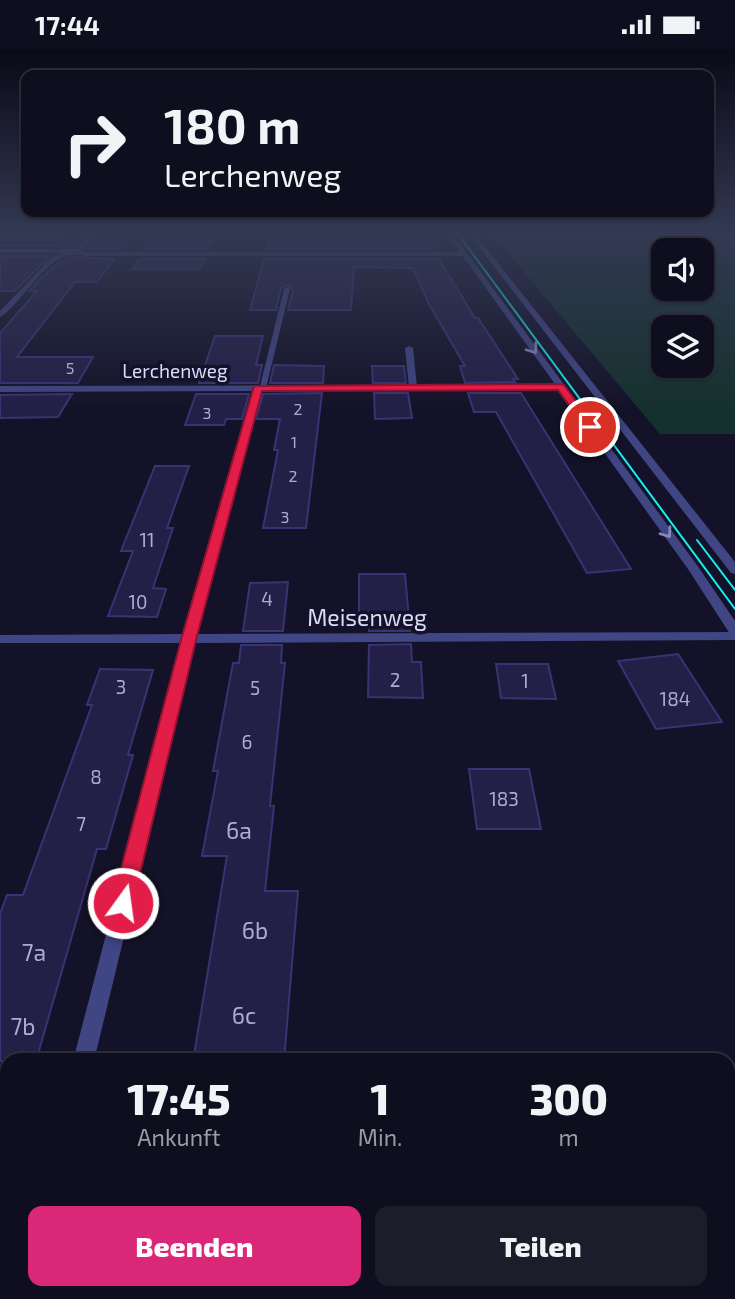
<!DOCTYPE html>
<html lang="de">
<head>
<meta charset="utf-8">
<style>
  body { margin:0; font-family:"Exo 2",sans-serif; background:#1c1c2b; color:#f1f3f6; height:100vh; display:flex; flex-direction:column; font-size:26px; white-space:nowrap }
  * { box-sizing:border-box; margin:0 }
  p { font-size:23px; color:#9b9ca4 }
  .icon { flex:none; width:38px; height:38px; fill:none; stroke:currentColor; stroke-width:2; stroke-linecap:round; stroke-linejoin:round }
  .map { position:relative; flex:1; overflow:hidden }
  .panel { position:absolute; left:0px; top:1004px; width:735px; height:247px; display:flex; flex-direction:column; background:#0e0e1e; border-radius:21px 21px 0 0; box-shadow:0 2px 5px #0004,0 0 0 2px #2e2e3c }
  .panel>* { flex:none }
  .top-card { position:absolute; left:21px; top:21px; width:693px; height:147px; border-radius:14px; box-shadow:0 2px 5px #0004,0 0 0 2px #2e2e3c; background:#0e0e1e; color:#f1f3f6; overflow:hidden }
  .buttons { position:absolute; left:651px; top:189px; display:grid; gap:14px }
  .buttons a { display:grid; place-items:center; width:63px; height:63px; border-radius:14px; background:#0e0e1e; box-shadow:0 2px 5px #0004,0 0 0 2px #2e2e3c; font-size:35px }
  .pin { position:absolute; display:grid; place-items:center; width:60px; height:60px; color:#fff; margin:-30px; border:4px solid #fff; border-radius:50%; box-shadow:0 2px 7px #0007 }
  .me { position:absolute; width:77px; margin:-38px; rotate:14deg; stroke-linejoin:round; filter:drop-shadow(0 0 5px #0008) }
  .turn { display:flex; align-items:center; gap:24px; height:147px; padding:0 28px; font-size:32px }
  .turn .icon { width:91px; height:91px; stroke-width:2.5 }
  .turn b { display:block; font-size:49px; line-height:60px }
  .eta { display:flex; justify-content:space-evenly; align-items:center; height:119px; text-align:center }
  .eta b { font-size:42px; font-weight:800; line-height:49px }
  .action { display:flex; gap:14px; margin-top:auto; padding:14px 28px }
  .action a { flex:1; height:80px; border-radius:14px; background:#db2777; color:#fff; font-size:28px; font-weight:800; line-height:80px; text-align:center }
  .action a+a { background:#1c1c2b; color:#f1f3f6 }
  .status { display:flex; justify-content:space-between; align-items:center; height:49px; padding:0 35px; background:#0e0e1e; direction:ltr }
  .status svg { height:19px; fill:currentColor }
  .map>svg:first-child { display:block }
  .green { fill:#15312d; fill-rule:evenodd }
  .building { fill:#231f47; stroke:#383372; stroke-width:2 }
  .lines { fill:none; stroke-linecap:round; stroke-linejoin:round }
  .service { fill:#404583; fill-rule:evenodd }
  .minor { fill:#404583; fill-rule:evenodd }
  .tertiary { fill:#404583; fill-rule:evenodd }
  .tram { stroke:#15efec; stroke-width:2 }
  .oneway { stroke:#8688ba }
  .route { fill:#e11d48; stroke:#92132f; stroke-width:2 }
  .labels { text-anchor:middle; stroke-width:7; stroke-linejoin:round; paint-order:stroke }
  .far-number-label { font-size:16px; fill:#adacd0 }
  .far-street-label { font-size:19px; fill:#dbdbfd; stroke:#131228 }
  .number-label { font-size:19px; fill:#adacd0 }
  .street-label { font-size:23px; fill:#dbdbfd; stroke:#131228 }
  .near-number-label { font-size:23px; fill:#adacd0 }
</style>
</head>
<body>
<div class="status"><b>17:44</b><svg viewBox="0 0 49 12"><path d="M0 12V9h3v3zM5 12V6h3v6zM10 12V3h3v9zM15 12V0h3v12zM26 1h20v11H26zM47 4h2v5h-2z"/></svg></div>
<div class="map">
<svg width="735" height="1250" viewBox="0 0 735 1250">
  <rect width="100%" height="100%" fill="#131228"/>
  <path class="green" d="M492,185H735V385H660ZM663,201H702V240H663ZM663,278H702V317H663Z"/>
  <g class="building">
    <path d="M0,191H66L63,194H77L74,197H0Z"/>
    <path d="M150,192H213L209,200H145Z"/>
    <path d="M269,193H429L434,200H267Z"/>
    <path d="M91,194H126L121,200H85Z"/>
    <path d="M0,207H50L15,242H0Z"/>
    <path d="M72,208L114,210L97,233H75L17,308H93L78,334H0V284L37,242H29L41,229L61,212Z"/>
    <path d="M139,210H205L200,220H132Z"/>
    <path d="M264,210H439L475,269H478L518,330H513L515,333L465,334L460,317H465L429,255L413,219L354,218L351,261H288L293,241L288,236L281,239L276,261H250Z"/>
    <path d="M215,287H263L256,316H262L258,334H199Z"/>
    <path d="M274,316L324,317L323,334H270Z"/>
    <path d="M372,317H404L406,334H373Z"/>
    <path d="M322,344L306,479H263L278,401H274L280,370H256L263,345Z"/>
    <path d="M374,344H408L412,369L375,370Z"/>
    <path d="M468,344H521L631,520L587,524L496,363H474Z"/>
    <path d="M72,345L58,368L0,369V346Z"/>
    <path d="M196,345H249L242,370H226L224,376H185Z"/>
    <path d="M155,417H189L167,479H173L153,539L166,540L157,568L108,567L133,502H121Z"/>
    <path d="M359,525H405L410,582H369V563H359Z"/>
    <path d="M288,533L283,582H243L250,534Z"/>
    <path d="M411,595L412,613H421L423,649L368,648L369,596Z"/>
    <path d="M241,596H282L281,614H285L270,757H274L265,842H298L284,1012H193L227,807H202L218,722H213L233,614H239Z"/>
    <path d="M678,605L722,673L656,680L618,612Z"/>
    <path d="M496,615H548L556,650L501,649Z"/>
    <path d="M100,620L153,621L128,706H133L106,800H97L36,1012H0V865L7,846H23L92,656H87Z"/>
    <path d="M469,720H529L541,780H477Z"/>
  </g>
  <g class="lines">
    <g class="service">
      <path d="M287,238L290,240L266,339L259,341L284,240Z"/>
      <path d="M409,297L413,299L417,338L413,341L409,338L405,299Z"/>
    </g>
    <g class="minor">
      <path d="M89,185H95L81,201L85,203H464L467,205L464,207H84C50,195 25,253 0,268V262L53,207L63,204H0V200H75Z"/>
      <path d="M564,336L565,338L561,341L261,342L197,585L735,583V591L195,594L94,1012H73L182,594H0V586L184,585L252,342L0,343V337Z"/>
      <path d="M12,1244H38L37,1250H11Z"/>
    </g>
    <g class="tertiary">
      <path d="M447,185H453L697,516L735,572V586L730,585L688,520Z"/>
      <path d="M469,185H475L735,513V525L731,524Z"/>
    </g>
    <g class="tram">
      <path d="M458,185L735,560"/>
      <path d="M697,491L735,541"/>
    </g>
  </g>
  <defs><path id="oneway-chevron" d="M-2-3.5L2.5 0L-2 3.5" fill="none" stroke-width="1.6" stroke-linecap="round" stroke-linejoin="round" transform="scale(1.75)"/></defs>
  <g class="oneway">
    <use href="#oneway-chevron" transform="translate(533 300) rotate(54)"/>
    <use href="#oneway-chevron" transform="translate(667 484) rotate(54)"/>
  </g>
  <linearGradient id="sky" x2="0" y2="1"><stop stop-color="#0a0a16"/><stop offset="0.51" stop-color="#333953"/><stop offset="1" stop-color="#333953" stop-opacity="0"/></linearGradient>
  <rect width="735" height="360" fill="url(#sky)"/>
  <path class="route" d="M561,335L564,336L594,376V380H586L558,341L262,342L196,591L133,854L130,860L123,863L116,860L112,854L181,591L254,337Z"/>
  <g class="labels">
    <g class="far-number-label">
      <text x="70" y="325">5</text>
      <text x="298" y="366">2</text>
      <text x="207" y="370">3</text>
      <text x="294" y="399">1</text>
      <text x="293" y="433">2</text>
      <text x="285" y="474">3</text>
    </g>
    <g class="far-street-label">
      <text x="175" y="329">Lerchenweg</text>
    </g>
    <g class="number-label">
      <text x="147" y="498">11</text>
      <text x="267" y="557">4</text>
      <text x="138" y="560">10</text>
      <text x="395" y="638">2</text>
      <text x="525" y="639">1</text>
      <text x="121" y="645">3</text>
      <text x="255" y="646">5</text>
      <text x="675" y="657">184</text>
      <text x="247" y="700">6</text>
      <text x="96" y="735">8</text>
      <text x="504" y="757">183</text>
      <text x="81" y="782">7</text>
    </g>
    <g class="street-label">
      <text x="367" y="577">Meisenweg</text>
    </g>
    <g class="near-number-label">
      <text x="239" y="790">6a</text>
      <text x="255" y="890">6b</text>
      <text x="34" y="912">7a</text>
      <text x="244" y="975">6c</text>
      <text x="23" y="986">7b</text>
    </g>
  </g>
</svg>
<div class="buttons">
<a><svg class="icon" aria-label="sound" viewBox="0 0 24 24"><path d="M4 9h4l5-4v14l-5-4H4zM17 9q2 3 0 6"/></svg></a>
<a><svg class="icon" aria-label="layers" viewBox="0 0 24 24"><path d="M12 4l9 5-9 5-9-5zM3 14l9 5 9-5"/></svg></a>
</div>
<div class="pin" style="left:590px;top:378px;background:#d93025"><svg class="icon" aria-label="arrive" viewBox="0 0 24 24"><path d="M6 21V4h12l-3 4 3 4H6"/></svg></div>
<svg class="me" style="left:123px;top:854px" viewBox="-20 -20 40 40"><circle r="17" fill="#e11d48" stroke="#fff" stroke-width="3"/><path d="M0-11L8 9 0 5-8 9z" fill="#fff"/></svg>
<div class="top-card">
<div class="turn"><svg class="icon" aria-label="right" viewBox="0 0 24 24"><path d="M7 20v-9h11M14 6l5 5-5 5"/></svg><div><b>180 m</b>Lerchenweg</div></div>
</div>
<section class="panel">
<div class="eta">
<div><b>17:45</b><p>Ankunft</p></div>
<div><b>1</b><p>Min.</p></div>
<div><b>300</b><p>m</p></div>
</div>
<div class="action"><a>Beenden</a><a>Teilen</a></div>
</section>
</div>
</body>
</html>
